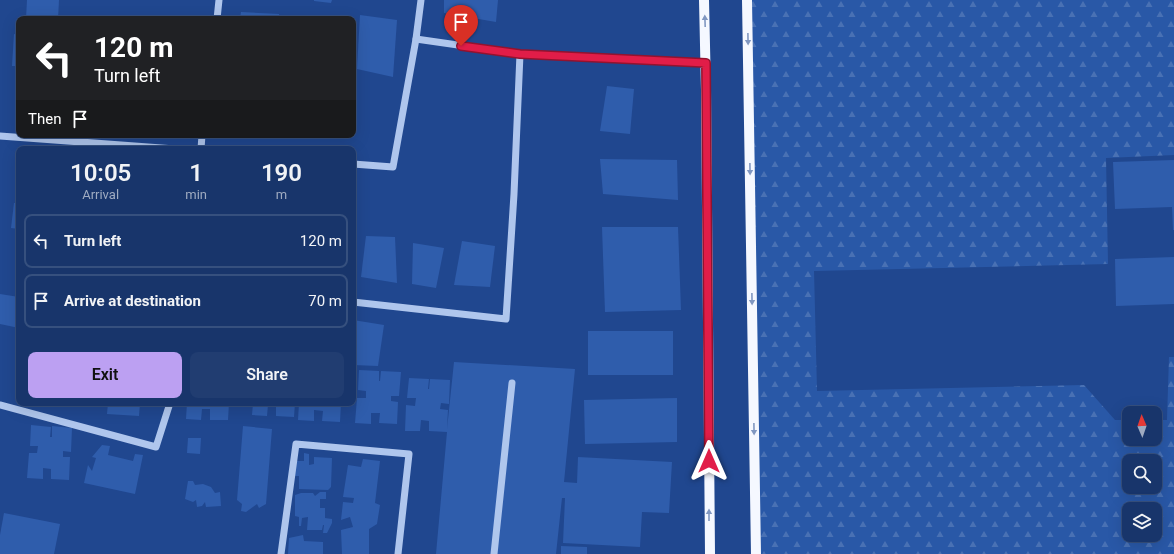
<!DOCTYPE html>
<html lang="en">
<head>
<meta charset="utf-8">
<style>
  body { margin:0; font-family:Roboto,sans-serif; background:#213d71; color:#f1f3f6; height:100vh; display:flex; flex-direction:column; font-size:15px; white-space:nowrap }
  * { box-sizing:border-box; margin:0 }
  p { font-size:13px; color:#9fabc1 }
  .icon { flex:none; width:22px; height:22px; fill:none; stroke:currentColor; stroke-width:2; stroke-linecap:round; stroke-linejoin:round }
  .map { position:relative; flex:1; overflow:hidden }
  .panel { position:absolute; left:16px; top:146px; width:340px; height:260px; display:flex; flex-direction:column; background:#18356b; border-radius:8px; box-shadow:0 4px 16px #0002,0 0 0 1px #36507e }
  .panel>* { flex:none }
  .hud { position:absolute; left:16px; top:16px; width:340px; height:122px; border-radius:8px; box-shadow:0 4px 16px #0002,0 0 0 1px #36507e; background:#202124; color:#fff; overflow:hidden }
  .needle { width:26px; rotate:358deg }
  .buttons { position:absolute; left:1122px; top:406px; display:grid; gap:8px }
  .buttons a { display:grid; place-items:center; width:40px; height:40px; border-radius:8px; background:#18356b; box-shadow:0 4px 16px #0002,0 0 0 1px #36507e; font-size:20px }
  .pin { position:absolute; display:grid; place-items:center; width:34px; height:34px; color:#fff; margin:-41px -17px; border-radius:50% 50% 50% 0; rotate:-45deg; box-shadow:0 0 4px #0007 }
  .pin .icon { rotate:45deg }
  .me { position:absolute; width:44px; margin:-22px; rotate:0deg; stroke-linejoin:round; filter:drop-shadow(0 0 3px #0008) }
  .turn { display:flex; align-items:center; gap:14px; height:84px; padding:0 12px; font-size:18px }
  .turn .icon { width:52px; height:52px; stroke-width:2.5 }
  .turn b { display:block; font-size:28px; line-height:34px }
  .then { display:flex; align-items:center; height:38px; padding:0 12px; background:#0003; gap:8px; font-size:15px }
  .eta { display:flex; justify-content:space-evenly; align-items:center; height:68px; text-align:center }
  .eta b { font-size:24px; font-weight:600; line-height:28px }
  .button { display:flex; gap:8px; margin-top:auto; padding:8px 12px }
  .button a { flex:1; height:46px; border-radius:8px; background:#bca0f2; color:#111; font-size:16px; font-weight:600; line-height:46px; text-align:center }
  .button a+a { background:#213d71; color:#f1f3f6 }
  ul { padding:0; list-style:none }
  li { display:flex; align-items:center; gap:12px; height:54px; margin:0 8px 6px; padding:0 4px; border:2px solid #36507e; border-radius:8px }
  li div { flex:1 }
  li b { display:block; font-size:15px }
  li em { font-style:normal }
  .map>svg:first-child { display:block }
  .forest { fill:url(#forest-firs); fill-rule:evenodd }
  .building { fill:#2f5dac }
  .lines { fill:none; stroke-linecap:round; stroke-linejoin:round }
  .minor { stroke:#afc6ed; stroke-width:7 }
  .major { stroke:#f5f8ff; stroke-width:10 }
  .oneway { fill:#8097c1 }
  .route-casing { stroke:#92132f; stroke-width:10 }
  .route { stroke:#e11d48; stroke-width:7 }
</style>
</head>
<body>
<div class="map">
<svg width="1174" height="554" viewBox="0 0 1174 554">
  <defs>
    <pattern id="forest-firs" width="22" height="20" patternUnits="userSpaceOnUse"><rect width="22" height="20" fill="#2958a7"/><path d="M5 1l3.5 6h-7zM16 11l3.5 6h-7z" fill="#4971b4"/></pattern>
  </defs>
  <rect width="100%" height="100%" fill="#20478f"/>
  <path class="forest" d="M747,0H1174V155L1106,158L1108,264L814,271L817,391L1084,385L1115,420H1129V439H1155V420H1167L1169,357H1174V554H756ZM1129,461H1155V487H1129ZM1129,509H1155V535H1129Z"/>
  <g class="building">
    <path d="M27,0H59L58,19H26Z"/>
    <path d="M314,0H332L331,3L314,1Z"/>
    <path d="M444,0H498L496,22L444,13Z"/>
    <path d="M241,12L279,14V19H240Z"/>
    <path d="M360,15L397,20L393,77L357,69Z"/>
    <path d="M289,16L338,18V19H289Z"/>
    <path d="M14,34L19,35V66H12Z"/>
    <path d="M607,86L634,89L630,134L600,131Z"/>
    <path d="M600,159L677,160L678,200L603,194Z"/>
    <path d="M1174,160V230H1173L1172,207L1115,209L1113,162Z"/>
    <path d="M14,203H19V229L11,228Z"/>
    <path d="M602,227H678L681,310L605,312Z"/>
    <path d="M366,236L395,237L397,283L361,277Z"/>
    <path d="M462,241L495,246L490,287L454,285Z"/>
    <path d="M413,243L444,248L436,288L412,284Z"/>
    <path d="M1174,257V304L1116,306L1115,259Z"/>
    <path d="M0,294L19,297V328L0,324Z"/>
    <path d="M353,320L384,325L378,366L353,365Z"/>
    <rect x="588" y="331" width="85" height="44"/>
    <path d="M454,362L575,369L564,482L577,483L578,457L672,462L669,513L642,512L640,547L563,543L565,498H562L556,554H436L447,432L429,431V421L421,420L420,431H405L406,405L415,406L416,398H407L409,378L429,379L428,389H429L430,379L450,380L449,404L441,403L440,409L448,410L447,429Z"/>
    <path d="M359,370L379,371V381H380L381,371L401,372L399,396H391V401L398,402L397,424L379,423L380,413H371V424L355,423L357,398H366V391L358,390Z"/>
    <path d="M677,398V442L585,444L584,400Z"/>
    <path d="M108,403H140L139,416L107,414Z"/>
    <path d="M187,403H229L228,420H210V409H202L201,420L186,419Z"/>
    <path d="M253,403H295L294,417L276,416V406L268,405L267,416L252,415Z"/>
    <path d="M299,403H341L340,422L322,421L323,411L314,410V421L298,420Z"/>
    <path d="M31,425L51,427L50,437H52V426L72,428L71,452L63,451V457H70L69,480L51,479V469L43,468V479L27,478L29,453H37L38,446H30Z"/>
    <path d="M243,426L272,429L266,504L259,508L257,504L246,512L241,511L242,504L237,500Z"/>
    <path d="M188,438H201L200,454L187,453Z"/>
    <path d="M102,445L110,446L108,455L133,461L135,454L143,455L135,494L84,483L88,465L92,471L96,458L92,457Z"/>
    <path d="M304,453L309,454V465L314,464V457L332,458L331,487L328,490L299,489V476H294L295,461H304Z"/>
    <path d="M363,459L380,461L375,503L380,505L377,524L369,529V554H342L341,530L353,527L350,517L341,520L343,502L353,503L354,498L343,497L348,465L361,467Z"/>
    <path d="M188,481H193L195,485L203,484L211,487L215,493L220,492L221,506L206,507L205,502L202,506L197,507L196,500L193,502L185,499Z"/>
    <path d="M320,492H326V499H320V508H325V518L332,519V523L327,533H323L324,525H323L322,530H307L308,517L302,518L301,526H299V517L295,516V495L301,493H313L315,496Z"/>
    <path d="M4,513L60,524L54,554H0V535Z"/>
    <path d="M303,535L304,541L323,542V554H288L289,538Z"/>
    <path d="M561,546L587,547V554H561Z"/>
  </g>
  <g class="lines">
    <g class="minor">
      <path d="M421,0L416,39L520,54L706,63"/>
      <path d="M217,19L219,0"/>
      <path d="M0,136L175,149"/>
      <path d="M201,149L202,135"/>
      <path d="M353,164L393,167L416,39"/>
      <path d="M353,302L506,319L514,194L520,54"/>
      <path d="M0,405L156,447L170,403"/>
      <path d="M281,554L296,444L409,454L398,554"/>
      <path d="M494,554L512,383"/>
    </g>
    <g class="major">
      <path d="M704,0L706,90L710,554"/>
      <path d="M747,0L756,554"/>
    </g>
  </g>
  <defs><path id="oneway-solid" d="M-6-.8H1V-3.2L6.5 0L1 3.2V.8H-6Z"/></defs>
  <g class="oneway">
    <use href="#oneway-solid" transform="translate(705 21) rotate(-92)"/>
    <use href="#oneway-solid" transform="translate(748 39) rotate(89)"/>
    <use href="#oneway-solid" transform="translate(750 169) rotate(89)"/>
    <use href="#oneway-solid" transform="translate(752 299) rotate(89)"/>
    <use href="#oneway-solid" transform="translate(754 429) rotate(89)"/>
    <use href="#oneway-solid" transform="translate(709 515) rotate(-90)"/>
  </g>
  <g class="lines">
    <g class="route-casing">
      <path id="route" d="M461,46L520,54L706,63L709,461"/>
    </g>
    <use href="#route" class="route"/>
  </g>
</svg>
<div class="buttons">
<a><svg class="needle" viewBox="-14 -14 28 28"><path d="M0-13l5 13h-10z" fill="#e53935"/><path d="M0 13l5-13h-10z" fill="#9fabc1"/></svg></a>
<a><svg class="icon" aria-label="search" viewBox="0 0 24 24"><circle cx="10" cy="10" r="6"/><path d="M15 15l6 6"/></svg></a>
<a><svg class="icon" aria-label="layers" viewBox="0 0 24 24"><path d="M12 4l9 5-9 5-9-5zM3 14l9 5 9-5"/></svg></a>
</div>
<div class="pin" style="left:461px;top:46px;background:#d93025"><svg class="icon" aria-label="arrive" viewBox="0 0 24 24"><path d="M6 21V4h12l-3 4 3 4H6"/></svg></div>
<svg class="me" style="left:709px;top:461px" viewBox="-20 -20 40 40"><path d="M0-17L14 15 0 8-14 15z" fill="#e11d48" stroke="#fff" stroke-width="4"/></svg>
<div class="hud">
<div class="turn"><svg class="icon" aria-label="left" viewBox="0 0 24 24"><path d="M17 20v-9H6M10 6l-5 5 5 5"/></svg><div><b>120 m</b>Turn left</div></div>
<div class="then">Then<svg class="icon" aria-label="arrive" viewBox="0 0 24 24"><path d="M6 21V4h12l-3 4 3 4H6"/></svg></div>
</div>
<section class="panel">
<div class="eta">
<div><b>10:05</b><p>Arrival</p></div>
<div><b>1</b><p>min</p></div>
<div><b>190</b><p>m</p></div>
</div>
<ul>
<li><svg class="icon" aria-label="left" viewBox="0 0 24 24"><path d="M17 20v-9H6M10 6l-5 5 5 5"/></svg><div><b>Turn left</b></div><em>120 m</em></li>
<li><svg class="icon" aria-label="arrive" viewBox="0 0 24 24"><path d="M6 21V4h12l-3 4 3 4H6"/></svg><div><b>Arrive at destination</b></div><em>70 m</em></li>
</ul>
<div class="button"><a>Exit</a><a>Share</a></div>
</section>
</div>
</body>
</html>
